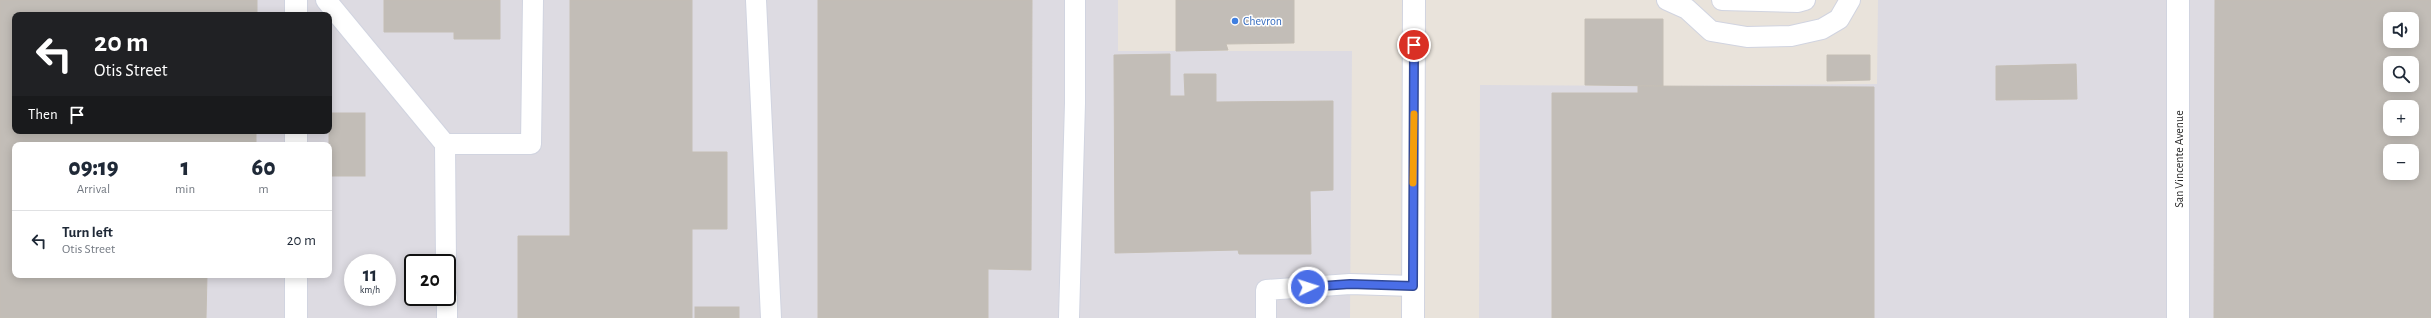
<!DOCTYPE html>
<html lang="en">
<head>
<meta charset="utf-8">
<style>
  body { margin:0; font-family:"Alegreya Sans",sans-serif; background:#f2f2f3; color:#1f2937; height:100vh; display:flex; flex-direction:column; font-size:15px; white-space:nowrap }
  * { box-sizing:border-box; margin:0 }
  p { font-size:13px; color:#747a83 }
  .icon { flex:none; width:22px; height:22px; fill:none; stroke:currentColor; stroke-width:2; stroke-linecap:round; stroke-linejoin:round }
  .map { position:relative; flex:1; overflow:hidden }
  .details { position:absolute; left:12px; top:142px; width:320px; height:136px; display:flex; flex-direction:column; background:#fff; border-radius:8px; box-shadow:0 2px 10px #0003 }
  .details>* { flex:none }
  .guide { position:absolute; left:12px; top:12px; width:320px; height:122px; border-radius:8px; box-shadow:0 2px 10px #0003; background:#202124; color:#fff; overflow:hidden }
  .controls { position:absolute; left:2383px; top:12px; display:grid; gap:8px }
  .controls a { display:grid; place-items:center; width:36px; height:36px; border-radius:8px; background:#fff; box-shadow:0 2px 10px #0003; font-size:20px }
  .speed { position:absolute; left:344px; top:254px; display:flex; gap:8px; font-size:20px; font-weight:700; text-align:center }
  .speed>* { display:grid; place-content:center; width:52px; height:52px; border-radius:50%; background:#fff; box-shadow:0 2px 10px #0003; line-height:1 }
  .speed small { font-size:10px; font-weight:400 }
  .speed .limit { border:2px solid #111; border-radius:6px; background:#fff; color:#111 }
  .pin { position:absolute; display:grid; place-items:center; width:34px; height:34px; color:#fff; margin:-17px; border:2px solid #fff; border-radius:50%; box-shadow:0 1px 4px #0007 }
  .me { position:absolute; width:44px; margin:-22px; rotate:86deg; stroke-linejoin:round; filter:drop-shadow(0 0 3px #0008) }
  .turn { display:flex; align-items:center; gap:14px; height:84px; padding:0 16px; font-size:18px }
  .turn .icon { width:52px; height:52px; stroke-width:2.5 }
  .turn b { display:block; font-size:28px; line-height:34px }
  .then { display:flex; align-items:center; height:38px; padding:0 16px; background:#0003; gap:8px; font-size:15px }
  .eta { display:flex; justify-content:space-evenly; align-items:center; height:68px; text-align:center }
  .eta b { font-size:24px; font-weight:800; line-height:28px }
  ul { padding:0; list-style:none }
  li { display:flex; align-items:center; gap:12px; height:60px; padding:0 16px; border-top:1px solid #e0e1e3 }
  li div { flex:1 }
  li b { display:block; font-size:15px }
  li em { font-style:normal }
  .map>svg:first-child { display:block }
  .industrial { fill:#dddbe2; fill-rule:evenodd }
  .building { fill:#c2bdb7; stroke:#c4beb5; fill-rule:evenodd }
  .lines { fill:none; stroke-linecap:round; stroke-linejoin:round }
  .lane-casing { stroke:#d1d4e0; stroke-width:22 }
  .street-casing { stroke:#d1d4e0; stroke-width:24 }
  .secondary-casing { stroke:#d1d4e0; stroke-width:24 }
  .lane { stroke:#fff; stroke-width:20 }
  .street { stroke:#fff; stroke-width:22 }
  .secondary { stroke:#fff; stroke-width:22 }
  .route-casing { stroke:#304896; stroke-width:10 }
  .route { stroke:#4a6ee7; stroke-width:7 }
  .slow { stroke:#f59e0b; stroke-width:7 }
  .shop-dot { fill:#3f7fe0; stroke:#fff; stroke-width:1.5 }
  .labels { text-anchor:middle; stroke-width:3; stroke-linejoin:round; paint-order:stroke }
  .shop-label { font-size:12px; fill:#366cbe; stroke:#fff; text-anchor:start }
  .street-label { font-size:12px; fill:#282828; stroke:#fff }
</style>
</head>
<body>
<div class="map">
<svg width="2431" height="318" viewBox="0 0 2431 318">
  <rect width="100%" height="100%" fill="#e9e3db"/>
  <g class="industrial">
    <path d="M0,0H1118V51H1352L1350,318H0ZM15,15H329V131H15ZM15,145H329V275H15ZM353,263H387V297H353ZM413,263H447V297H413Z"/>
    <path d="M1878,0H2431V318H1479L1480,85L1663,86L1877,84ZM2390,19H2412V41H2390ZM2390,63H2412V85H2390ZM2390,107H2412V129H2390ZM2390,151H2412V173H2390Z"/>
  </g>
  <g class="building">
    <path d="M0,0H257V15H15V131H256V145H15V275H207L206,318H0Z"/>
    <path d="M384,0H500V39H454V32H384Z"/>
    <path d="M570,0H692V152H727V229H692V318H518V236H570Z"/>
    <path d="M818,0H1032L1031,270L988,269V318H818Z"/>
    <path d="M1176,0H1294V43L1226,44L1228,50L1176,51Z"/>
    <path d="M2215,0H2431V318H2214ZM2390,19H2412V41H2390ZM2390,63H2412V85H2390ZM2390,107H2412V129H2390ZM2390,151H2412V173H2390Z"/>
    <path d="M1585,19H1663V86L1585,85Z"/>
    <path d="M1170,54V96H1185L1184,74H1216V102L1333,101V190L1310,191L1311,254H1239L1238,250L1115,253L1114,55Z"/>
    <path d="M1827,55H1870V80L1827,81Z"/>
    <path d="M2076,64L2077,99L1996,100V66Z"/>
    <path d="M1638,86L1874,87V318H1552V93H1638Z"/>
    <rect x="329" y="113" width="36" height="63"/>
    <rect x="695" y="307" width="44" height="11"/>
  </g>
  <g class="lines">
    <g class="lane-casing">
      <g id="lane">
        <path d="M326,0L445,144L446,263"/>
        <path d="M756,0L771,318"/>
        <path d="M1667,0L1687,9L1711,31L1747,37L1791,36L1822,29L1839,19L1850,0"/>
        <path d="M1722,0L1798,2L1805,0"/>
        <path d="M445,144H531L533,0"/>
        <path d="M447,297V318"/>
        <path d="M1069,318L1075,103V0"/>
        <path d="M1266,318V290L1350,284L1413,286"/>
      </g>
    </g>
    <g class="street-casing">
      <g id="street">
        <path d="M2178,0V318"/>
        <path d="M296,15V0"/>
        <path d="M296,145V131"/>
        <path d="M296,318V275"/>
      </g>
    </g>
    <g class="secondary-casing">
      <path id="secondary" d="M1413,318L1414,0"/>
    </g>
    <use href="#lane" class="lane"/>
    <use href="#street" class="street"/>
    <use href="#secondary" class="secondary"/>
  </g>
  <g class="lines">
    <g class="route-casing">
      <path id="route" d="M1308,287L1350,284L1413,286L1414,45"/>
    </g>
    <use href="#route" class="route"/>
    <path class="slow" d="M1413,183L1414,114"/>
  </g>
  <circle class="shop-dot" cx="1235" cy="21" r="4"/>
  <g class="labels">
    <g class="shop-label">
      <text x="1243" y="25">Chevron</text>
    </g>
    <g class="street-label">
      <text transform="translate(2179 159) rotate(-90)" y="4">San Vincente Avenue</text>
    </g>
  </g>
</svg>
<div class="controls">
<a><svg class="icon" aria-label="sound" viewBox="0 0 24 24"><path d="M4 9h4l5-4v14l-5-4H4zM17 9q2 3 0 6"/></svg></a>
<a><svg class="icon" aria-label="search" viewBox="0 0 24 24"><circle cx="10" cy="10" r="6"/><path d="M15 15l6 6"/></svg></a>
<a>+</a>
<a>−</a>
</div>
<div class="speed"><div>11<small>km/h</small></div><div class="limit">20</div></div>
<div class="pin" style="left:1414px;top:45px;background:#d93025"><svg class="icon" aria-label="arrive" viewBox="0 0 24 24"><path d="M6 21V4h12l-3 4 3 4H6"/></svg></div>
<svg class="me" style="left:1308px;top:287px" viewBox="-20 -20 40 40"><circle r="17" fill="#4a6ee7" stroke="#fff" stroke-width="3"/><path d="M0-11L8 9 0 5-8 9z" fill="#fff"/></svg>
<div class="guide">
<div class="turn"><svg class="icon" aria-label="left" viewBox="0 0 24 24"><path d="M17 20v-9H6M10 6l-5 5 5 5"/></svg><div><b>20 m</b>Otis Street</div></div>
<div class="then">Then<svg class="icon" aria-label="arrive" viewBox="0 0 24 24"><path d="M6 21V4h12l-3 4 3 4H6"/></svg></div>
</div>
<section class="details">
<div class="eta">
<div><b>09:19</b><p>Arrival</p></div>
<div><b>1</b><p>min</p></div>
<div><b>60</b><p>m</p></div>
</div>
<ul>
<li><svg class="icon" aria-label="left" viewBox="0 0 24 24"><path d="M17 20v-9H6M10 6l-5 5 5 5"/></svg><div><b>Turn left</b><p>Otis Street</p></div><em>20 m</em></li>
</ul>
</section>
</div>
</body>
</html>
